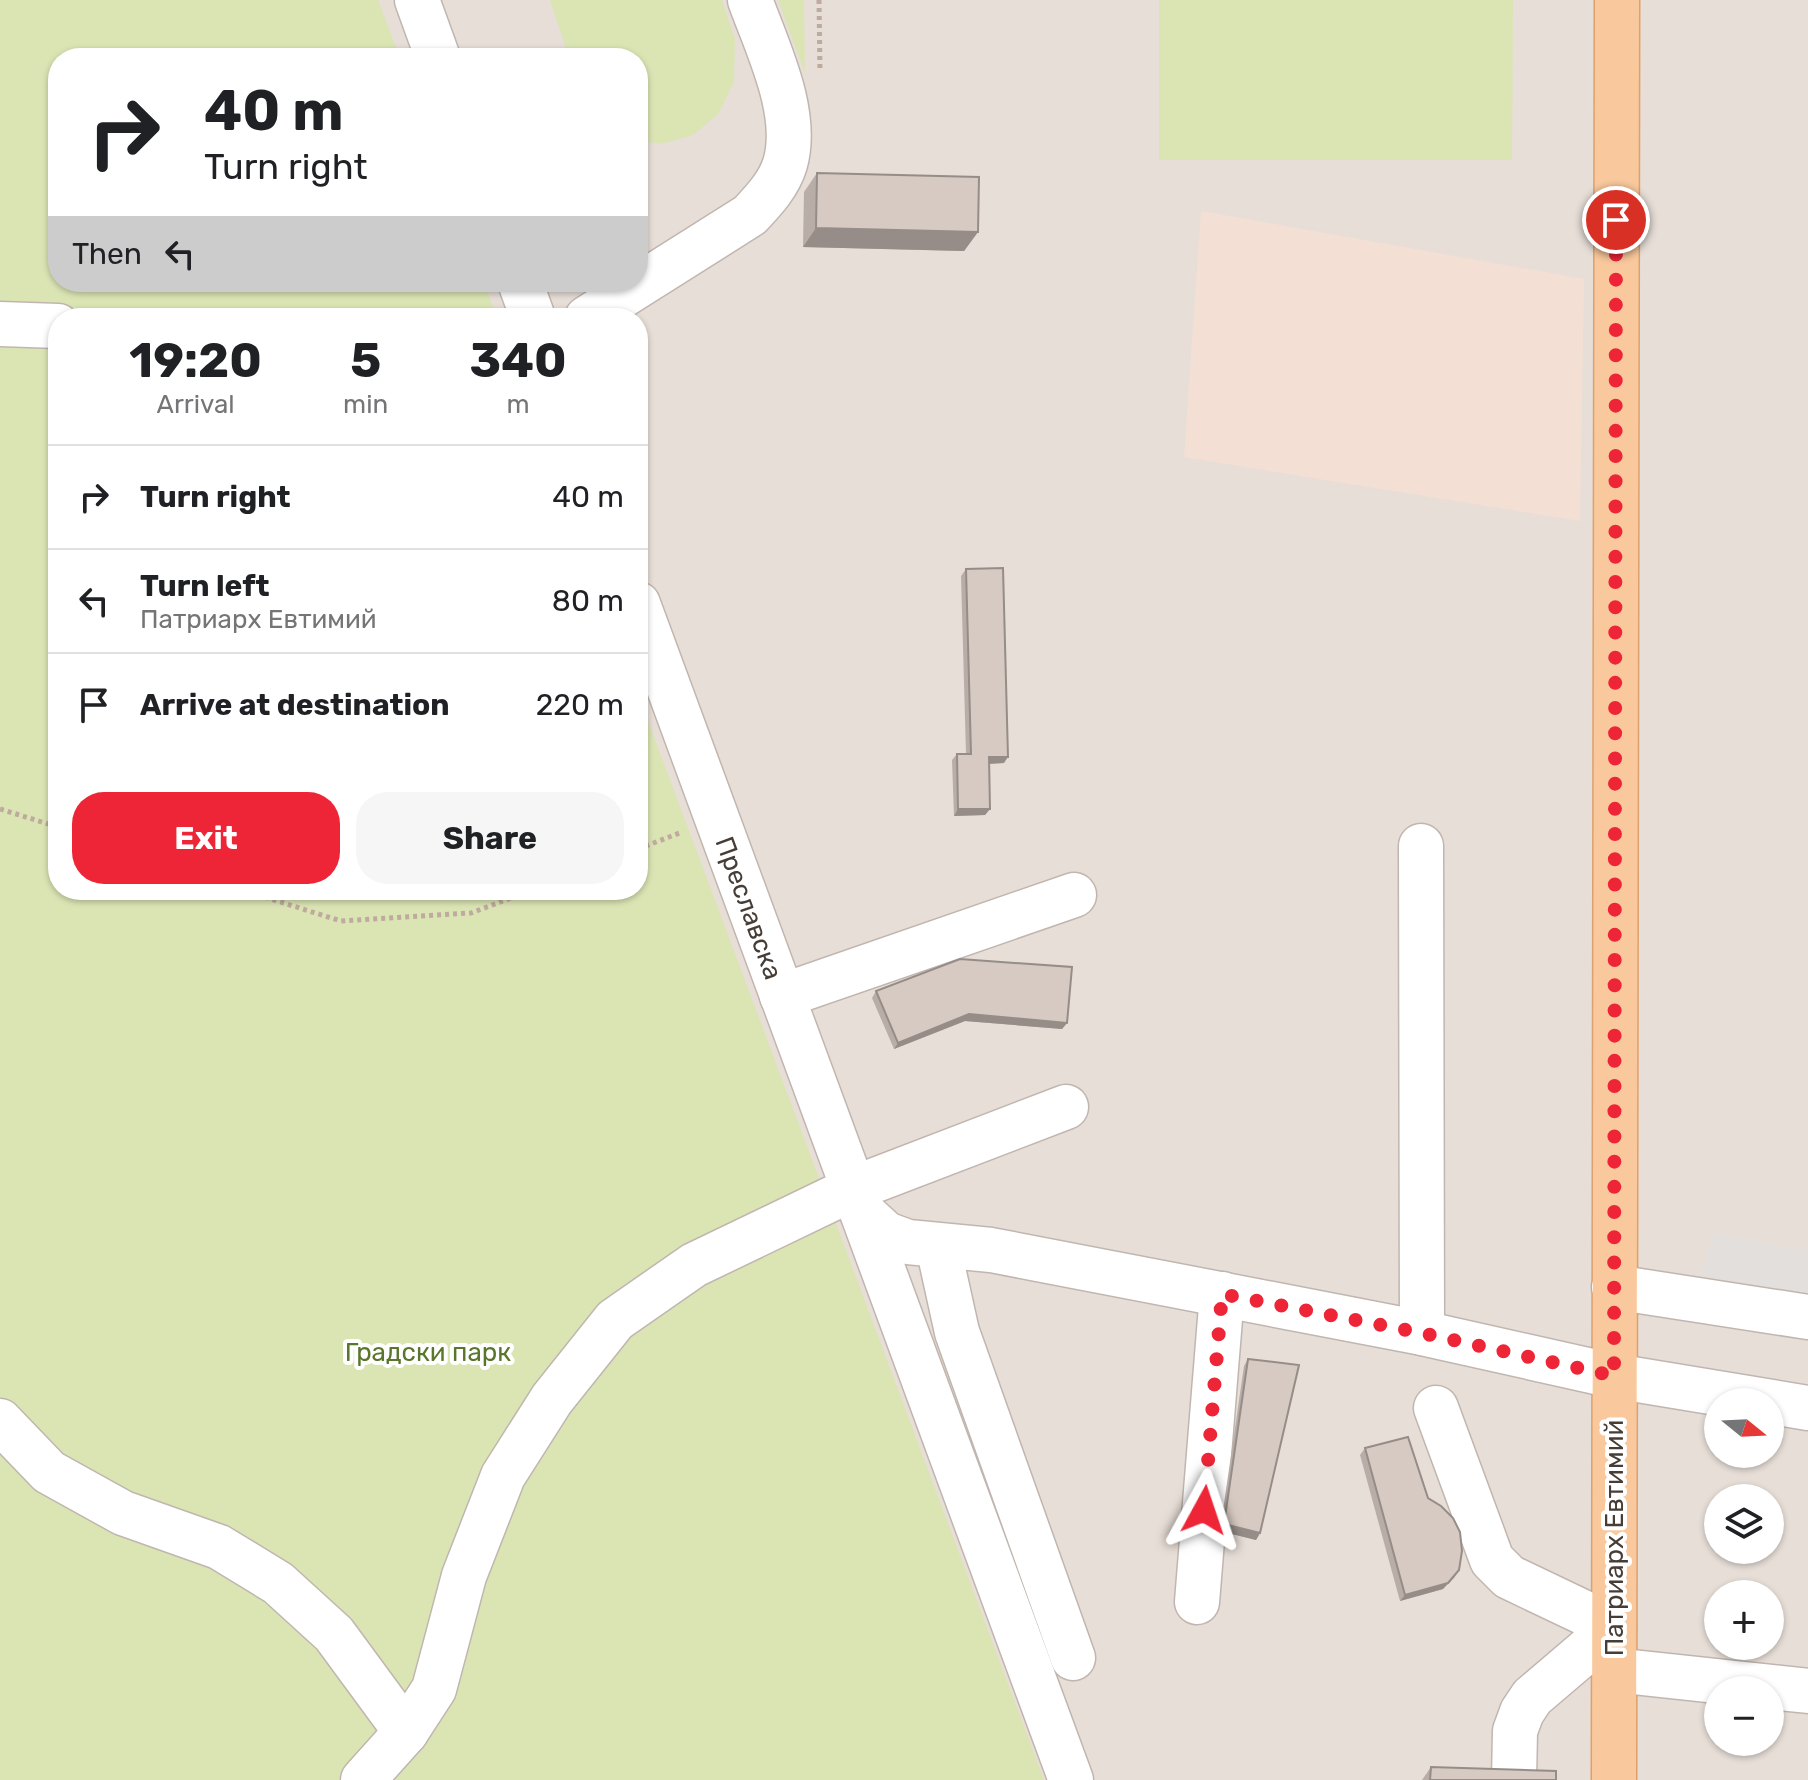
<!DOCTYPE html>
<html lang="en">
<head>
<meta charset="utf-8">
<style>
  body { margin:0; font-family:Rubik,sans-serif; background:#f6f6f6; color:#202124; height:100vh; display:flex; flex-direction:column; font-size:30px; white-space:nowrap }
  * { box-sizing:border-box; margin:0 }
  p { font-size:26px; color:#757577 }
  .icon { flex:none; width:44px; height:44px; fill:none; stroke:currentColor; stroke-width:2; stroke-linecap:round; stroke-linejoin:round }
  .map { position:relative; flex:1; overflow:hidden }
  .panel { position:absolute; left:48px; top:308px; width:600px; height:592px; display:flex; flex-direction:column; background:#fff; border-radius:32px; box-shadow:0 2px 6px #0004 }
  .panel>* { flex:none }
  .hud { position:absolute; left:48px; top:48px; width:600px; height:244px; border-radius:32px; box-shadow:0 2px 6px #0004; background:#fff; color:#202124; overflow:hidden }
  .needle { width:52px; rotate:108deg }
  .fabs { position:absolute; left:1704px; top:1388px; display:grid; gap:16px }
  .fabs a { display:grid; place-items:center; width:80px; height:80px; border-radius:50%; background:#fff; box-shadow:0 2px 6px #0004; font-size:40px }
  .pin { position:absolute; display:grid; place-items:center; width:68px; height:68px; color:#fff; margin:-34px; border:4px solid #fff; border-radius:50%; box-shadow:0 2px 8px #0007 }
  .me { position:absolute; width:88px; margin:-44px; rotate:5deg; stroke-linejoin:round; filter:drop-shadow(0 0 6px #0008) }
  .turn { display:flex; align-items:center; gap:28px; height:168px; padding:0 24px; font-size:36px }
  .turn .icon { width:104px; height:104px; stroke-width:2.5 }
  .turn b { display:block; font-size:56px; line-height:68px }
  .then { display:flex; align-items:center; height:76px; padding:0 24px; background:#0003; gap:16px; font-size:30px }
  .eta { display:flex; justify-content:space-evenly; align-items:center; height:136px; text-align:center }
  .eta b { font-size:48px; font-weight:700; line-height:56px }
  .cta { display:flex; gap:16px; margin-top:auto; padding:16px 24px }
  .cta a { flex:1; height:92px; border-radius:32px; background:#ee2537; color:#fff; font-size:32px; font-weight:700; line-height:92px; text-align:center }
  .cta a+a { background:#f6f6f6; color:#202124 }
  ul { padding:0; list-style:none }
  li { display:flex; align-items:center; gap:24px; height:104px; padding:0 24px; border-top:2px solid #e0e0e0 }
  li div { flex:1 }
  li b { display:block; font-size:30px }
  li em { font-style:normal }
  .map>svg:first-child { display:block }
  .residential { fill:#e7ded7; fill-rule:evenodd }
  .commercial { fill:#f4dfd5 }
  .green { fill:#dbe5b4 }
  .parking { fill:#e2dfdd }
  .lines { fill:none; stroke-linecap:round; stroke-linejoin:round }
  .minor-casing { stroke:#c1b6af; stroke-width:47 }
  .major-casing { stroke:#dea06c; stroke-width:47 }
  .path { stroke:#bfab9e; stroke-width:5; stroke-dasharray:4 4; stroke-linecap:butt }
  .minor { stroke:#fff; stroke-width:44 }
  .major { stroke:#f9c89c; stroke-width:44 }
  .wall { fill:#b9aea7 }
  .shaded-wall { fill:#968d88 }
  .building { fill:#d7cac2; stroke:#968d88; stroke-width:2 }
  .route { stroke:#ee2537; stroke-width:14; stroke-dasharray:0 25.2 }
  .labels { text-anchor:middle; stroke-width:8; stroke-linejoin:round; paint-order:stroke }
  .street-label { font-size:26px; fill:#473d37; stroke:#fff }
  .park-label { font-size:26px; fill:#5a762d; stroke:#fff }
</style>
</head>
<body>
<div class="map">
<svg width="1808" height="1780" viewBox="0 0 1808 1780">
  <rect width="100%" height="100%" fill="#f3eee9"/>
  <path class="residential" d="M0,0H1808V1780H0ZM58,58H638V282H58ZM58,318H638V890H58ZM1718,1402H1770V1454H1718ZM1718,1498H1770V1550H1718ZM1718,1594H1770V1646H1718ZM1718,1690H1770V1742H1718Z"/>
  <path class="commercial" d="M1201,211L1584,279L1580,521L1184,457Z"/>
  <g class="green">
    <path d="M0,0H378L400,58H58V282H484L497,318H58V890H638V694L1044,1780H0Z"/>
    <path d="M550,0H722L735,39L734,81L719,113L693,135L661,144L638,140V58H569Z"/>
    <path d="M778,0H804L805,73Z"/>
    <path d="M1159,0H1513L1512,160H1159Z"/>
  </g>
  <path class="parking" d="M1714,1234L1808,1251V1317L1692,1300Z"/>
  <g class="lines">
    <g class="minor-casing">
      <g id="minor">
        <path d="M417,0L438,58"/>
        <path d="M520,282L533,318"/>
        <path d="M587,318L750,215C764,200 779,184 785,164C800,113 767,47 750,0"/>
        <path d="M0,324L58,326"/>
        <path d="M638,604L1071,1780"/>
        <path d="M1421,846L1422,1333"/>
        <path d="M782,996L1074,895"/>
        <path d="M862,1212L886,1234L908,1242L991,1250L1422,1333L1614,1376L1808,1408"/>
        <path d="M938,1246L957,1332L1073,1658"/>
        <path d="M1614,1287L1808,1317"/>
        <path d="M1436,1408L1492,1560L1509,1577L1614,1627L1532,1697L1522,1712L1515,1731L1514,1780"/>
        <path d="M0,1421L49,1472L123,1513L219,1547L278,1583L334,1634L406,1732"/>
        <path d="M1197,1602L1222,1294"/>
        <path d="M1614,1670L1808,1691"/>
        <path d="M363,1780L406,1732L434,1689L464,1576L503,1476L552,1399L615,1320L694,1265L852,1189L1066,1107"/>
      </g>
    </g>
    <g class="major-casing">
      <path id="major" d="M1614,1780L1617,0"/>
    </g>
    <g class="path">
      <path d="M819,0L820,72"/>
      <path d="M0,809L58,827"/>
      <path d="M638,849L682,832"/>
      <path d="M242,890L341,921L471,913L532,890"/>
    </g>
    <use href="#minor" class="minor"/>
    <use href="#major" class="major"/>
  </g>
  <g class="wall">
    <path d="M817,173L978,232L964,251L803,247L804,192Z"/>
    <path d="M966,569L1004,763L989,764L990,809L985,815L954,816L952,760L957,754H966L961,576Z"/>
    <path d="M876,991L1067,1023L1062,1029L965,1021L894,1049L872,998Z"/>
    <path d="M1248,1359L1260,1533L1256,1540L1220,1531L1244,1366Z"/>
    <path d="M1365,1448L1428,1498L1455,1577L1443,1589L1400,1601L1360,1455Z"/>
    <path d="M1431,1767L1556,1780H1422Z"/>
  </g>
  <g class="shaded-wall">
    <path d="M816,228L978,232L964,251L803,247Z"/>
    <path d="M989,757H1008L1004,763L984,764Z"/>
    <path d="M958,809H990L985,815L954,816Z"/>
    <path d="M969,1014L1067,1023L1062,1029L965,1021L894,1049L898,1043Z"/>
    <path d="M1224,1524L1260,1533L1256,1540L1220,1531Z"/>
    <path d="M1459,1570L1443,1589L1400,1601L1405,1595Z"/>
  </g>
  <g class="building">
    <path d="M817,173L979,177L978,232L816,228Z"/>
    <path d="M1003,568L1008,757H989L990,809H958L957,754H971L966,569Z"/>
    <path d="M960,959L1072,967L1067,1023L969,1014L898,1043L876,991Z"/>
    <path d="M1248,1359L1299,1365L1260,1533L1224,1524Z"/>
    <path d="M1408,1437L1428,1498L1441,1506L1453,1518L1460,1532L1462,1551L1459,1570L1448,1583L1405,1595L1365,1448Z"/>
    <path d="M1431,1767L1556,1771V1780H1430Z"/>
  </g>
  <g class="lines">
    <path class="route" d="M1204,1510L1222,1294L1422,1333L1614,1376L1616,220"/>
  </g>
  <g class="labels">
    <g class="street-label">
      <text transform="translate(749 908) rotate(70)" y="9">Преславска</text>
      <text transform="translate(1614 1538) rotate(-90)" y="9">Патриарх Евтимий</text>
    </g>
    <g class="park-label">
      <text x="428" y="1361">Градски парк</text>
    </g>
  </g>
</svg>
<div class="fabs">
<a><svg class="needle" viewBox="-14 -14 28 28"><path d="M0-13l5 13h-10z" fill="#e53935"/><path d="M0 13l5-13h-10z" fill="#757577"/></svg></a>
<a><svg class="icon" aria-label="layers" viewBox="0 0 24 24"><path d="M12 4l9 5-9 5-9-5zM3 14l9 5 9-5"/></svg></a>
<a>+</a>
<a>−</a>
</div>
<div class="pin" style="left:1616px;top:220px;background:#d93025"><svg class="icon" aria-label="arrive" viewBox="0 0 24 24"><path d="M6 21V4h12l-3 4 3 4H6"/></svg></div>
<svg class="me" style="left:1204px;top:1510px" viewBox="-20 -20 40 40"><path d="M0-17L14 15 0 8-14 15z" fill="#ee2537" stroke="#fff" stroke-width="4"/></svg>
<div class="hud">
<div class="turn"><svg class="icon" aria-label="right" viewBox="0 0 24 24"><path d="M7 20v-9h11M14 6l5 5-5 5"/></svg><div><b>40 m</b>Turn right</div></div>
<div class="then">Then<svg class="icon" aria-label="left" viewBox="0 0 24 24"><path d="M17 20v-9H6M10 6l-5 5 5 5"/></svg></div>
</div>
<section class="panel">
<div class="eta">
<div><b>19:20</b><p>Arrival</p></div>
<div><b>5</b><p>min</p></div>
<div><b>340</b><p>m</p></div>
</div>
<ul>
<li><svg class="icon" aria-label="right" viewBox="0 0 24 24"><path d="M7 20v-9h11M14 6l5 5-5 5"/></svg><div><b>Turn right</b></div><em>40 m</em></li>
<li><svg class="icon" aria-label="left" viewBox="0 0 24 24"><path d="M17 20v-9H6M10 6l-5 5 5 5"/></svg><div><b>Turn left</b><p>Патриарх Евтимий</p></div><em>80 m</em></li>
<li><svg class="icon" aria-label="arrive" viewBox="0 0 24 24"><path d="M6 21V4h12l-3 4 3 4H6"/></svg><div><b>Arrive at destination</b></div><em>220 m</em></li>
</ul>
<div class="cta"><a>Exit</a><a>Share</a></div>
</section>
</div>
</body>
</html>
